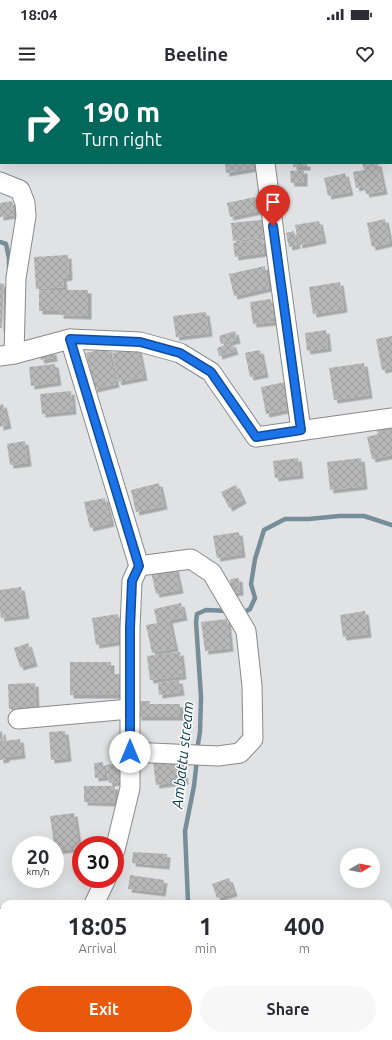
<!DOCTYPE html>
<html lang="en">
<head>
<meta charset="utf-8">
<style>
  body { margin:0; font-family:Ubuntu,sans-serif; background:#f7f7f7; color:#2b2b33; height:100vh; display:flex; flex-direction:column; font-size:15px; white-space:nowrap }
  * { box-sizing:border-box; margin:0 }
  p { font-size:13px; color:#7c7c81 }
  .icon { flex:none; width:22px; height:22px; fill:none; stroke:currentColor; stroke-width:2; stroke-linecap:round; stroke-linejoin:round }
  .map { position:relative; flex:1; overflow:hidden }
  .side { position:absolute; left:0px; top:820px; width:392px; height:140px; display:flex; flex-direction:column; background:#fff; border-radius:12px 12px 0 0; box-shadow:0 4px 16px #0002 }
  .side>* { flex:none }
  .top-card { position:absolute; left:0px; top:0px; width:392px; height:84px; box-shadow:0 4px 16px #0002; background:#00695c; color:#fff; overflow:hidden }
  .needle { width:26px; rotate:80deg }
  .tools { position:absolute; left:340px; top:768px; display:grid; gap:8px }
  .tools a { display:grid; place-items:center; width:40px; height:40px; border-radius:50%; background:#fff; box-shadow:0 4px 16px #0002; font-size:20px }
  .speed { position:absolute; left:12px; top:756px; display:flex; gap:8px; font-size:20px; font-weight:700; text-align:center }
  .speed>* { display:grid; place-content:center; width:52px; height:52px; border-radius:50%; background:#fff; box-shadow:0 4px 16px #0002; line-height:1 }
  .speed small { font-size:10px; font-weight:400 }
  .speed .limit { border:6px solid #d22; background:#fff; color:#111 }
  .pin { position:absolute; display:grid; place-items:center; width:34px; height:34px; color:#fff; margin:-41px -17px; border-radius:50% 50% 50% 0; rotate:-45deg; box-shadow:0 0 4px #0007 }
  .pin .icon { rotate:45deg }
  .me { position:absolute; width:44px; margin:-22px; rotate:0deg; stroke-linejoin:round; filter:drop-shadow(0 0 3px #0008) }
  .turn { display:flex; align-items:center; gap:14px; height:84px; padding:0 16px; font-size:18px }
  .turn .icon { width:52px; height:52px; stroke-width:2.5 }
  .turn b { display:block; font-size:28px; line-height:34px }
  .eta { display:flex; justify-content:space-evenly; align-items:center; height:68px; text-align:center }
  .eta b { font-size:24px; font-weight:700; line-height:28px }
  .primary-button { display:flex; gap:8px; margin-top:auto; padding:8px 16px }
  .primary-button a { flex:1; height:46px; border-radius:24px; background:#ea580c; color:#fff; font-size:16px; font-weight:700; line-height:46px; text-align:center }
  .primary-button a+a { background:#f7f7f7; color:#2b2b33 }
  .status { display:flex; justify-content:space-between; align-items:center; height:28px; padding:0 20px; background:#fff; direction:ltr }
  .status svg { height:11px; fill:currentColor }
  header { display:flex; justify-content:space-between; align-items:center; height:52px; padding:0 16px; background:#fff; font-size:18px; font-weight:700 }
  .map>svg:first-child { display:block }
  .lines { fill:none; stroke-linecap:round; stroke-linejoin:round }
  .stream { stroke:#768d9a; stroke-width:4.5 }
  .building { fill:url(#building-cross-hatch); filter:url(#shadow) }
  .minor-casing { stroke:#8a8a8c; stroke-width:21 }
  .minor { stroke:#fff; stroke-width:19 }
  .route-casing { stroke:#114b97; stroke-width:10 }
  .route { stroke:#1a73e8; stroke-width:7 }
  .labels { text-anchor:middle; stroke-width:3; stroke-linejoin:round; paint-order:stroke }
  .water-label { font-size:15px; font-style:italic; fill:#0c3a4e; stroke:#fff }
</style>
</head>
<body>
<div class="status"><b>18:04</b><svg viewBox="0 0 49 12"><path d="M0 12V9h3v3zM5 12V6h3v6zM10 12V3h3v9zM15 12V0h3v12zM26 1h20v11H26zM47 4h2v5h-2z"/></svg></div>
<header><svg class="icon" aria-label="menu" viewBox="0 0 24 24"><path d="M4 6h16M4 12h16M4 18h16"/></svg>Beeline<svg class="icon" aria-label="heart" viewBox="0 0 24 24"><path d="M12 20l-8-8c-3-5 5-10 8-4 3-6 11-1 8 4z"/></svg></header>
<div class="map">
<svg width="392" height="960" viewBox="0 0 392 960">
  <defs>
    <pattern id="building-cross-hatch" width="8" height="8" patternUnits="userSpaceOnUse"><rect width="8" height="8" fill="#b7b7b8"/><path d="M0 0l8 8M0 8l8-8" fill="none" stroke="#9d9d9e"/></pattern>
    <filter id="shadow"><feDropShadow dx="3.5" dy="3.5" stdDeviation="0" flood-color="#0004"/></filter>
  </defs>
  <rect width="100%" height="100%" fill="#e1e2e3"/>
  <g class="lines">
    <g class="stream">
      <path d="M0,162L6,164L9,178V188"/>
      <path d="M240,533H243L250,529L255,518L251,504L255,479L264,450L285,439H309L339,436H364L392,445"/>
      <path d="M197,670L200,652L201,617L196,542L197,534L206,530L229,531"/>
      <path d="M186,824L188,822L185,751L194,706L197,679"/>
    </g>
  </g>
  <g class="building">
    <path d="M225,83H260L261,87L226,93Z"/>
    <rect x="293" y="83" width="14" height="4"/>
    <path d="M362,83H378L384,111L366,114L364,106L356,108L353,92L364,90Z"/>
    <path d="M304,90V103H291L290,91Z"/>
    <path d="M345,93L350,112L328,116L324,98Z"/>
    <path d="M255,117L258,131L230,137L227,123Z"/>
    <path d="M12,121L14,135L0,137V123Z"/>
    <path d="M270,139L273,156L233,161L231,143Z"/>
    <path d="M385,139L390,163L372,167L367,143Z"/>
    <path d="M319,141L323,160L299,165L295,145Z"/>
    <path d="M294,151L297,165L289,167L286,153Z"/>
    <path d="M262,159L264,173L235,177L233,163Z"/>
    <path d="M68,175L69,197L63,198L64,207L36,209L34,177Z"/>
    <path d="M265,186L269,208L234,216L229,194Z"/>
    <path d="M340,202L344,229L313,234L309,207Z"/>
    <path d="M0,203L4,204L2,248H0Z"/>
    <path d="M60,210H88V236L60,235V231H39V211Z"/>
    <path d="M271,219L274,242L253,244L250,222Z"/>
    <path d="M206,232L209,253L176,257L173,236Z"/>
    <path d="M326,250L328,268L307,271L305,253Z"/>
    <path d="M235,251L237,260L221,264L219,256Z"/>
    <path d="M392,256V288L382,290L376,259Z"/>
    <path d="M232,263L235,271L219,276L217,268Z"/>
    <path d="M108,268L116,304L94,309L86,273Z"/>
    <path d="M138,268L144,297L118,302L112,273Z"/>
    <path d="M260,270L265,294L250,297L245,273Z"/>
    <path d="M53,271L54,278L41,280L39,274Z"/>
    <path d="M364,283L369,315L334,320L329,288Z"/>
    <path d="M55,284L58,302L31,306L29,287Z"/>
    <path d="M285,302L290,329L266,334L261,307Z"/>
    <path d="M71,311L73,331L42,334L40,314Z"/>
    <path d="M3,324L8,345L0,347V325Z"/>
    <path d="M392,344V375L372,379L367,357L378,354L376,348Z"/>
    <path d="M25,361L28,383L10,385L7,364Z"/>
    <path d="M298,378L300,395L275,398L273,381Z"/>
    <path d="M361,378L364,406L330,410L327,382Z"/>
    <path d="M159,403L164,426L136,432L131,410Z"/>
    <path d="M236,405L243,420L229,428L221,412Z"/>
    <path d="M105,418L111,443L90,448L84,422Z"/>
    <path d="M239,452L242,474L217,478L213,456Z"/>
    <path d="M175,487L180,510L156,514L151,492Z"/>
    <path d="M239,498L240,512L232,513L230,499Z"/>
    <path d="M21,507L26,535L1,538L0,531V510Z"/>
    <path d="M181,523L184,537L169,540L175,568L152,573L146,545L157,543L154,529Z"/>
    <path d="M365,531L368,554L343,557L340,535Z"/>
    <path d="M118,534L122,561L96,565L92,538Z"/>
    <path d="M227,539L230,568L205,571L201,542Z"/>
    <path d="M28,563L34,583L20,587L14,568Z"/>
    <path d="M180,572L183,596L150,600L147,576Z"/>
    <path d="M70,582H111V594H120V615H70Z"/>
    <path d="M179,600L181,612L159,615L158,603Z"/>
    <path d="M35,603L36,628L9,629L8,604Z"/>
    <path d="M138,621H150V624H180V637H138Z"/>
    <path d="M2,651L3,661L20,659L22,675L6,677V679L0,680V652Z"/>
    <path d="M65,651L68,678L51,680L49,652Z"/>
    <path d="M182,678L185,701L156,705L153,682Z"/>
    <path d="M103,682L105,697L95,698L94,683Z"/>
    <path d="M124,682L126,701L109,703L106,685Z"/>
    <path d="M84,706H115L114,723L84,722Z"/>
    <path d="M74,733L79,768L55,771V765H54L50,736Z"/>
    <path d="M133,772L167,774L166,786L132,783Z"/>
    <path d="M130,795L164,800L162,813L128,809Z"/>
    <path d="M229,798L234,813L217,818L212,804Z"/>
    <path d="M4,844V864H0V845Z"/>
    <path d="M82,956H103L104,960H83Z"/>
    <path d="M263,956H266L267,960H246V959Z"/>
  </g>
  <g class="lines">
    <g class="minor-casing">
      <g id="minor">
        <path d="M258,0V1"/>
        <path d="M265,83L279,192L301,350"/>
        <path d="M0,102L20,110L25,123L26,136L16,198L14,274"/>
        <path d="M70,259L139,486"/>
        <path d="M0,276L14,274L70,259L140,262L180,273L211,292L256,357L392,338"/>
        <path d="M18,639L130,629"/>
        <path d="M115,770L130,708V548L132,501L139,486L191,479L212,493L246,551L252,606L253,659L240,673L218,676L130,672"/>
        <path d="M94,824L106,799"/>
        <path d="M0,838H4"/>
        <path d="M64,956L65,960"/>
        <path d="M145,956L149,960"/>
      </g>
    </g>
    <use href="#minor" class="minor"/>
  </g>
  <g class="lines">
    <g class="route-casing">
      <path id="route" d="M130,672V548L132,501L139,486L70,259L140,262L180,273L211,292L256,357L301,350L273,146"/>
    </g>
    <use href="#route" class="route"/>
  </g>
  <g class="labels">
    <g class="water-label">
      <text transform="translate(183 675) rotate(-84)" y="5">Ambattu stream</text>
    </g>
  </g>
</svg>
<div class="tools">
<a><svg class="needle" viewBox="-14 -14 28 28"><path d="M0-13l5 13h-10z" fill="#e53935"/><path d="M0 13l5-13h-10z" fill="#7c7c81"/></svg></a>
</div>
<div class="speed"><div>20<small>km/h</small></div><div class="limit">30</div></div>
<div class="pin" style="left:273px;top:146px;background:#d93025"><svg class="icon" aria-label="arrive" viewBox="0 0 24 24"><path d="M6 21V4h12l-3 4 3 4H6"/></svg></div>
<svg class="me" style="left:130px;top:672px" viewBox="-20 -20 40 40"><circle r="19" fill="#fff"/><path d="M0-13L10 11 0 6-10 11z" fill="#1a73e8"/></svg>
<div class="top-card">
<div class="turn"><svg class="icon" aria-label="right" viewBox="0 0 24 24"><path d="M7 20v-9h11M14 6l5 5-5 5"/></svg><div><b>190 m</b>Turn right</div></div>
</div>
<section class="side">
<div class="eta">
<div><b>18:05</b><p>Arrival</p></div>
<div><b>1</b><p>min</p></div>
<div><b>400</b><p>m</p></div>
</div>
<div class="primary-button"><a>Exit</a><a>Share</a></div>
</section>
</div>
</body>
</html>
